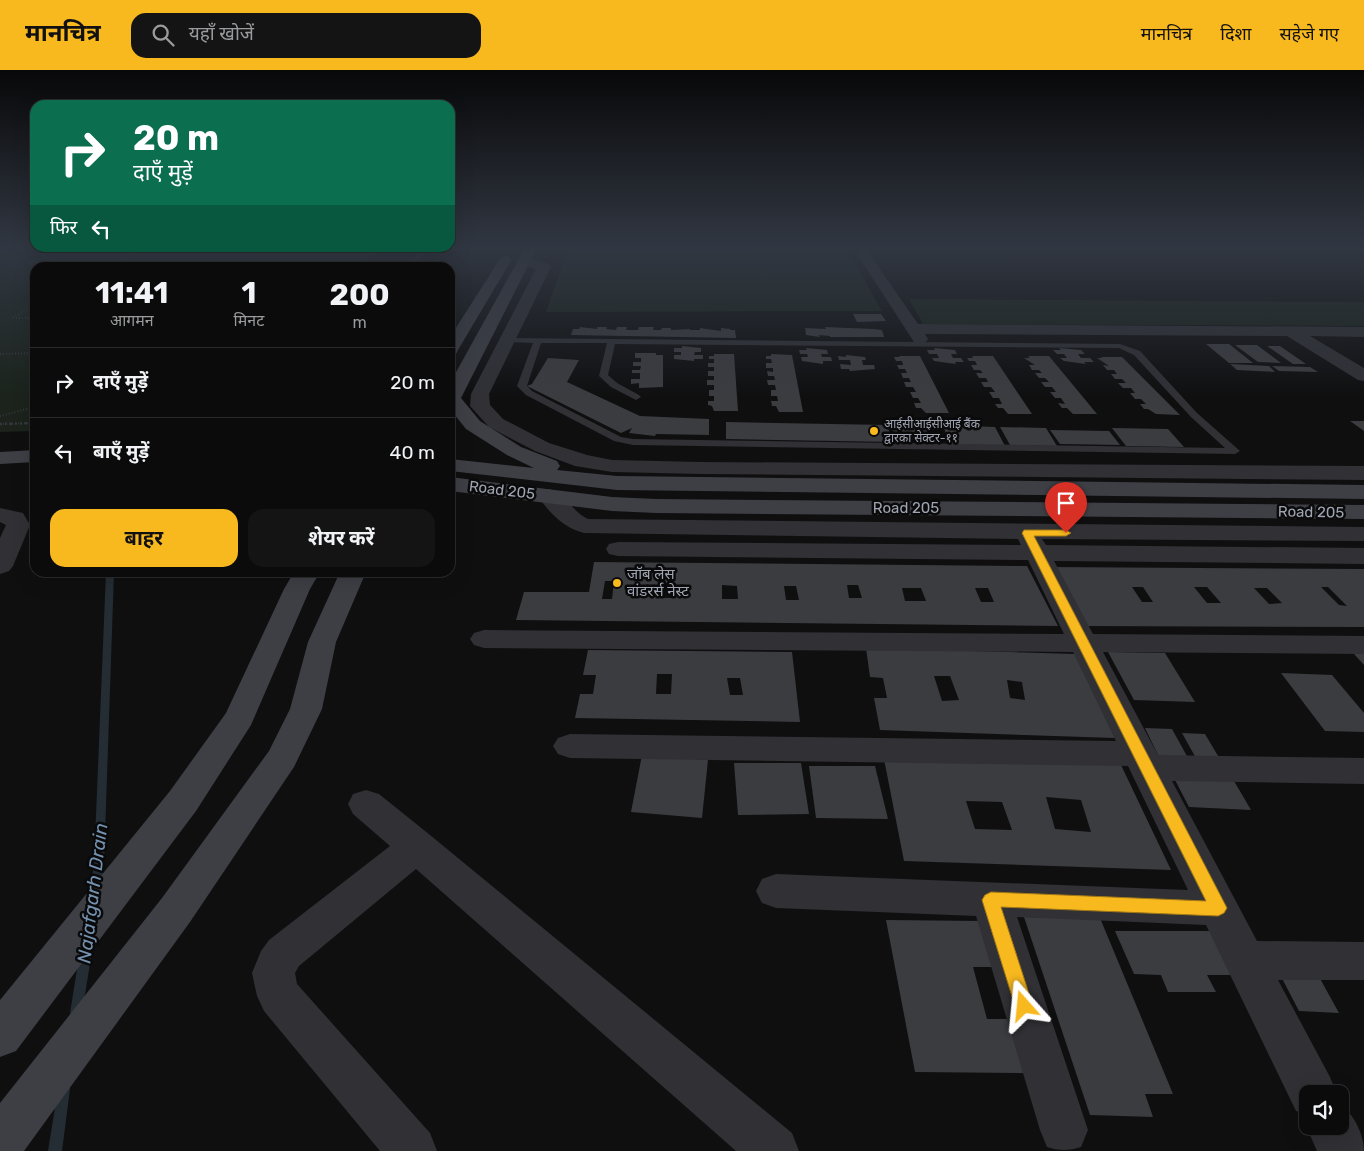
<!DOCTYPE html>
<html lang="hi">
<head>
<meta charset="utf-8">
<style>
  body { margin:0; font-family:Rubik,"Noto Sans Devanagari",sans-serif; background:#141415; color:#f1f3f6; height:100vh; display:flex; flex-direction:column; font-size:19px; white-space:nowrap }
  * { box-sizing:border-box; margin:0 }
  p { font-size:16px; color:#9a9b9d }
  .icon { flex:none; width:28px; height:28px; fill:none; stroke:currentColor; stroke-width:2; stroke-linecap:round; stroke-linejoin:round }
  .map { position:relative; flex:1; overflow:hidden }
  .panel { position:absolute; left:30px; top:192px; width:425px; height:315px; display:flex; flex-direction:column; background:#0b0b0c; border-radius:15px; box-shadow:0 5px 20px #0002,0 0 0 1px #2b2b2d }
  .panel>* { flex:none }
  .top-card { position:absolute; left:30px; top:30px; width:425px; height:152px; border-radius:15px; box-shadow:0 5px 20px #0002,0 0 0 1px #2b2b2d; background:#0b6e4f; color:#fff; overflow:hidden }
  .fabs { position:absolute; left:1299px; top:1015px; display:grid; gap:10px }
  .fabs a { display:grid; place-items:center; width:50px; height:50px; border-radius:10px; background:#0b0b0c; box-shadow:0 5px 20px #0002,0 0 0 1px #2b2b2d; font-size:25px }
  .pin { position:absolute; display:grid; place-items:center; width:42px; height:42px; color:#fff; margin:-51px -21px; border-radius:50% 50% 50% 0; rotate:-45deg; box-shadow:0 0 5px #0007 }
  .pin .icon { rotate:45deg }
  .me { position:absolute; width:55px; margin:-28px; rotate:342deg; stroke-linejoin:round; filter:drop-shadow(0 0 4px #0008) }
  .turn { display:flex; align-items:center; gap:18px; height:105px; padding:0 20px; font-size:22px }
  .turn .icon { width:65px; height:65px; stroke-width:2.5 }
  .turn b { display:block; font-size:35px; line-height:42px }
  .then { display:flex; align-items:center; height:48px; padding:0 20px; background:#0003; gap:10px; font-size:19px }
  .eta { display:flex; justify-content:space-evenly; align-items:center; height:85px; text-align:center }
  .eta b { font-size:30px; font-weight:700; line-height:35px }
  .button { display:flex; gap:10px; margin-top:auto; padding:10px 20px }
  .button a { flex:1; height:58px; border-radius:15px; background:#f8b91f; color:#111; font-size:20px; font-weight:700; line-height:58px; text-align:center }
  .button a+a { background:#141415; color:#f1f3f6 }
  ul { padding:0; list-style:none }
  li { display:flex; align-items:center; gap:15px; height:70px; padding:0 20px; border-top:1px solid #2b2b2d }
  li div { flex:1 }
  li b { display:block; font-size:19px }
  li em { font-style:normal }
  header { display:flex; align-items:center; gap:30px; box-sizing:border-box; height:70px; padding:0 25px; background:#f8b91f; color:#111 }
  header strong { font-size:24px }
  nav { display:flex; gap:28px; margin-inline-start:auto; font-size:18px }
  .search { width:350px; height:45px; background:#141415; display:flex; align-items:center; gap:12px; box-sizing:border-box; padding:0 18px; border-radius:15px; color:#9a9b9d; font-size:19px }
  .map>svg:first-child { display:block }
  .green { fill:#1b231c }
  .lines { fill:none; stroke-linecap:round; stroke-linejoin:round }
  .stream { fill:#252d34; fill-rule:evenodd }
  .building { fill:#3b3c40; fill-rule:evenodd }
  .path-far1 { stroke:#36373c; stroke-width:2; stroke-dasharray:1 2; stroke-linecap:butt }
  .path { stroke:#36373c; stroke-width:2.5; stroke-dasharray:2 3; stroke-linecap:butt }
  .lane { fill:#303035; fill-rule:evenodd }
  .street { fill:#303035; fill-rule:evenodd }
  .secondary { fill:#3e3f45; fill-rule:evenodd }
  .route { fill:#f8b91f; stroke:#a17814 }
  .poi-dot { fill:#f8b91f; stroke:#0a0a0b; stroke-width:2 }
  .labels { text-anchor:middle; stroke-width:5; stroke-linejoin:round; paint-order:stroke }
  .far-poi-label { font-size:12px; fill:#9fa4b2; stroke:#0a0a0b; text-anchor:start }
  .street-label { font-size:15px; fill:#9fa4b2; stroke:#0a0a0b }
  .poi-label { font-size:15px; fill:#9fa4b2; stroke:#0a0a0b; text-anchor:start }
  .near-water-label { font-size:19px; font-style:italic; fill:#7491af; stroke:#0a0a0b }
</style>
</head>
<body>
<header>
<strong>मानचित्र</strong>
<div class="search"><svg class="icon" aria-label="search" viewBox="0 0 24 24"><circle cx="10" cy="10" r="6"/><path d="M15 15l6 6"/></svg>यहाँ खोजें</div>
<nav><a>मानचित्र</a><a>दिशा</a><a>सहेजे गए</a></nav>
</header>
<div class="map">
<svg width="1364" height="1081" viewBox="0 0 1364 1081">
  <rect width="100%" height="100%" fill="#0f0f10"/>
  <g class="green">
    <path d="M0,176L35,178H384L354,197L35,198V361L0,362Z"/>
    <path d="M569,176H845L882,241L546,242Z"/>
    <path d="M909,229L1364,232V256L923,254Z"/>
  </g>
  <g class="lines">
    <g class="stream">
      <path d="M431,178H435L426,182L405,198H401L424,180Z"/>
      <path d="M106,502H114L104,794L100,820L99,823L95,825L91,823L90,820L94,794Z"/>
      <path d="M86,876L90,877L92,881L82,943L80,947L76,949L72,947L70,943L80,881L82,877Z"/>
      <path d="M64,1013L69,1014L70,1019L62,1081H48L58,1019L59,1014Z"/>
    </g>
  </g>
  <g class="building">
    <path d="M853,244H881L886,251L857,252Z"/>
    <path d="M580,257L597,259V257H607L606,259L616,260L617,257H627L626,260H638L639,257H654L653,260H661L662,258H671V260L690,259V260H700V258L721,261V258L730,259V260H735L736,268L571,265L573,259H579Z"/>
    <path d="M825,257L874,259L882,260L884,267H830V266L819,265L820,267L806,265L805,258L826,259Z"/>
    <path d="M1206,274H1229L1253,293H1229Z"/>
    <path d="M1235,275H1257L1281,293L1258,292Z"/>
    <path d="M682,276L701,278V282H695L694,285H703V289H694V291L674,289V285H681V282H674V278H682Z"/>
    <path d="M1267,276H1280L1306,294H1293Z"/>
    <path d="M806,278L827,280L828,284H821L822,287H831L832,291H823V294L802,291L801,287H808L807,284H800L799,280H807Z"/>
    <path d="M934,278L955,280L957,284H951L953,288H961L964,292H955L956,294L934,291L932,288H939L937,284H929L927,280H935Z"/>
    <path d="M1059,278L1081,280L1085,284H1078L1081,288H1090L1094,292H1084L1086,294L1064,291L1060,288H1067L1064,284H1057L1053,280H1061Z"/>
    <path d="M635,283H656V285H663V317L639,318V313L631,314V309H640V303H632V300H640L641,296H633V292H641V288H635Z"/>
    <path d="M714,284H734L738,341H714L712,336L708,335V331H714V326H709V320H714V315H707V310H714V306H708V301H714V297H708V293H714V289H709V286H714Z"/>
    <path d="M771,284L792,285L803,342H779L776,336H772L771,331H778L777,326H771V320H776L775,315H768L767,310H775L774,306H768L767,301L773,302V298H766V293H772L771,289H766V286H771Z"/>
    <path d="M846,285L865,287L866,290H862L863,295H874L875,299L850,301L849,299H841L840,294L851,295L850,290H839L838,286L846,287Z"/>
    <path d="M899,286H920L949,343H926L921,338H916L914,333H921L918,328H913L910,322H916L913,317H906L904,312H911L909,308H903L901,303H907L905,299H899L897,295H903L902,291H896L894,287H900Z"/>
    <path d="M972,286H993L1032,344H1008L1003,338H998L995,334H1002L999,328H993L989,322H995L991,317H984L981,312H988L986,308H979L976,303H983L980,300H974L971,295H977L975,291H969L967,288H973Z"/>
    <path d="M1028,286H1049L1097,344H1073L1067,338H1062L1058,333L1065,334L1061,328H1055L1050,322H1056L1052,317H1045L1041,312H1049L1045,308H1039L1035,303H1042L1039,300H1032L1029,295H1035L1024,288H1030Z"/>
    <path d="M1101,287H1122L1180,345L1156,344L1148,339H1144L1140,334H1146L1141,329H1135L1130,323H1135L1131,318H1123L1118,313H1126L1122,309H1115L1111,304H1117L1114,300H1107L1103,295L1109,296L1097,288H1102Z"/>
    <path d="M548,288L579,290L567,312L640,346L709,349V365L656,364L655,366L629,363L632,358L621,363L527,316L532,314Z"/>
    <path d="M1230,294L1269,296L1275,302L1237,300Z"/>
    <path d="M1272,296L1310,297L1318,302L1279,301Z"/>
    <path d="M1350,351H1364V361Z"/>
    <path d="M726,352L887,355L893,372L726,369Z"/>
    <path d="M927,354L936,370H897L890,355Z"/>
    <path d="M943,355L995,357L1005,376L950,375Z"/>
    <path d="M1000,357L1046,358L1057,376L1010,375Z"/>
    <path d="M1112,358L1168,359L1184,377L1126,376Z"/>
    <path d="M1050,360L1109,361L1120,375L1060,374Z"/>
    <path d="M594,492L1027,496L1058,556L516,550L524,522H589ZM605,511H614L612,529H602ZM665,513H676L675,528H663ZM722,515L737,516L738,529H722ZM847,515H858L862,528H849ZM784,516H796L799,530H786ZM902,518H921L926,531H905ZM975,518H988L994,532H981Z"/>
    <path d="M1049,497L1364,499V557L1082,556ZM1132,517H1143L1153,532H1142ZM1194,517H1207L1221,533H1207ZM1321,517H1328L1347,536L1339,535ZM1254,518H1267L1282,533L1269,534Z"/>
    <path d="M866,578L1075,584L1115,668L880,660L874,628H887L883,608L870,607ZM934,606H950L959,630L942,631ZM1007,610L1022,612L1025,630L1010,628Z"/>
    <path d="M588,580L792,582L800,652L575,648L580,624H593L596,605H583ZM657,604H672L671,624H656ZM727,608H740L743,625H730Z"/>
    <path d="M1108,582L1165,583L1195,632L1134,630Z"/>
    <path d="M1354,584H1364V595Z"/>
    <path d="M1281,603L1332,605L1364,643V662L1325,661Z"/>
    <path d="M1145,658L1172,659L1188,688L1159,687Z"/>
    <path d="M1182,663L1205,664L1221,691L1197,690Z"/>
    <path d="M642,685L708,690L702,748L631,742Z"/>
    <path d="M884,689L1121,695L1171,800L904,791ZM1046,727L1081,730L1091,762L1055,759ZM966,731L1002,732L1012,760L975,759Z"/>
    <path d="M734,693H801L809,744L738,745Z"/>
    <path d="M809,696H875L888,749L816,748Z"/>
    <path d="M1174,708L1234,711L1251,740L1189,737Z"/>
    <path d="M1024,847L1100,848L1173,1024H1145L1153,1047L1090,1045Z"/>
    <path d="M886,850L981,851L994,897H973L987,949H1009L1025,1003L915,1002Z"/>
    <path d="M1115,861H1212L1235,905H1207L1216,922H1168L1161,905L1134,904Z"/>
    <path d="M1274,893L1312,894L1339,943L1299,941Z"/>
  </g>
  <g class="lines">
    <g class="path-far1">
      <path d="M105,198L141,178"/>
      <path d="M35,236L12,248H35"/>
      <path d="M0,284L35,283"/>
      <path d="M0,346L35,337"/>
      <path d="M0,354L35,353"/>
    </g>
    <path class="path" d="M0,354L35,353"/>
    <path class="lane" d="M504,268L1120,274L1140,281L1197,343L1240,381L1235,384L633,375L614,371L526,325L517,316L533,273L507,272H504ZM541,273H607L599,306L611,317L636,330L641,327L639,325L617,313L608,305L615,274L1119,278L1134,285L1191,347L1225,378L633,369L621,367L532,321L527,316Z"/>
    <g class="street">
      <path d="M852,176H864L918,254L1364,257V267L1310,266L1364,298V311L1358,310L1287,266L925,264L928,269L926,272H914Z"/>
      <path d="M1353,176H1364V182Z"/>
      <path d="M524,187L549,194L551,197L489,324L490,335L503,349L549,373L587,385L612,390L701,392L1364,396V410L701,404L612,402L575,396L535,381L489,357L470,336L471,324L536,199L519,194L517,191Z"/>
      <path d="M549,419C566,423 572,442 588,449L1364,457V471L1042,469L1046,475L1364,478V494L1054,491L1093,564L1364,566V584L1103,582L1158,685L1364,688V714L1172,711L1257,871L1364,872V910H1278L1330,1007L1337,1024H1308V1045L1296,1041L1206,855L1017,847L1088,1060L1081,1077C1069,1081 1059,1081 1047,1077L1040,1060L976,846L776,838L762,833L756,821L762,809L776,804L1188,820L1128,696L570,688L558,684L553,676L558,668L570,664L1116,671L1073,582L484,578L474,575L470,569L474,563L484,560L1064,564L1028,490L618,486L609,484L606,479L609,474L618,472L1021,475L1018,469L584,463C564,458 549,443 538,426L541,421Z"/>
      <path d="M0,438L23,443L30,455L13,496L9,501L0,504V468L6,455L0,452Z"/>
      <path d="M366,720L379,724L430,765L792,1063L799,1081H736L416,799L299,896L295,903L297,914L430,1063L437,1081H380L264,941L257,926L252,903L261,881L269,870L390,776L353,744L348,734L353,724Z"/>
      <path d="M1340,1036C1354,1042 1364,1066 1364,1081H1317L1306,1056L1308,1051V1056H1340Z"/>
    </g>
    <g class="secondary">
      <path d="M526,176H538L461,328L480,351L521,377L557,391L560,396L557,400L617,406L1364,415V429L617,420L450,401V389L534,398L507,385L466,359L450,339V313Z"/>
      <path d="M506,185L512,189L458,280L456,284L450,285V267L500,189Z"/>
      <path d="M35,380V392L0,394V382Z"/>
      <path d="M450,407L612,427L656,429L1364,435V449L656,443L612,441L450,421Z"/>
      <path d="M294,502H320L310,519L251,655L196,741L16,981L0,987V930L170,721L226,643L284,519Z"/>
      <path d="M340,502H366L336,572L322,639L294,697L190,852L24,1081H0V1033L162,828L269,681L290,639L308,572Z"/>
    </g>
  </g>
  <linearGradient id="sky" x2="0" y2="1"><stop stop-color="#080809"/><stop offset="0.54" stop-color="#313742"/><stop offset="1" stop-color="#313742" stop-opacity="0"/></linearGradient>
  <rect width="1364" height="328" fill="url(#sky)"/>
  <path class="route" d="M1024,460H1066L1071,463L1066,466H1034L1227,838L1224,843L1218,846L1001,837L1033,936L1031,942L1024,944L1018,942L1015,936L982,830L985,825L991,822L1206,831L1022,463Z"/>
  <g class="poi-dot">
    <circle cx="874" cy="361" r="5"/>
    <circle cx="617" cy="513" r="5"/>
  </g>
  <g class="labels">
    <g class="far-poi-label">
      <text x="884" y="358">आईसीआईसीआई बैंक<tspan x="884" dy="14">द्वारका सेक्टर-११</tspan></text>
    </g>
    <g class="street-label">
      <text transform="translate(502 420) rotate(7)" y="5">Road 205</text>
      <text x="906" y="443">Road 205</text>
      <text transform="translate(1311 442) rotate(1)" y="5">Road 205</text>
    </g>
    <g class="poi-label">
      <text x="627" y="509">जॉब लेस<tspan x="627" dy="17">वांडरर्स नेस्ट</tspan></text>
    </g>
    <g class="near-water-label">
      <text transform="translate(92 823) rotate(-83)" y="7">Najafgarh Drain</text>
    </g>
  </g>
</svg>
<div class="fabs">
<a><svg class="icon" aria-label="sound" viewBox="0 0 24 24"><path d="M4 9h4l5-4v14l-5-4H4zM17 9q2 3 0 6"/></svg></a>
</div>
<div class="pin" style="left:1066px;top:463px;background:#d93025"><svg class="icon" aria-label="arrive" viewBox="0 0 24 24"><path d="M6 21V4h12l-3 4 3 4H6"/></svg></div>
<svg class="me" style="left:1024px;top:936px" viewBox="-20 -20 40 40"><path d="M0-17L14 15 0 8-14 15z" fill="#f8b91f" stroke="#fff" stroke-width="4"/></svg>
<div class="top-card">
<div class="turn"><svg class="icon" aria-label="right" viewBox="0 0 24 24"><path d="M7 20v-9h11M14 6l5 5-5 5"/></svg><div><b>20 m</b>दाएँ मुड़ें</div></div>
<div class="then">फिर<svg class="icon" aria-label="left" viewBox="0 0 24 24"><path d="M17 20v-9H6M10 6l-5 5 5 5"/></svg></div>
</div>
<section class="panel">
<div class="eta">
<div><b>11:41</b><p>आगमन</p></div>
<div><b>1</b><p>मिनट</p></div>
<div><b>200</b><p>m</p></div>
</div>
<ul>
<li><svg class="icon" aria-label="right" viewBox="0 0 24 24"><path d="M7 20v-9h11M14 6l5 5-5 5"/></svg><div><b>दाएँ मुड़ें</b></div><em>20 m</em></li>
<li><svg class="icon" aria-label="left" viewBox="0 0 24 24"><path d="M17 20v-9H6M10 6l-5 5 5 5"/></svg><div><b>बाएँ मुड़ें</b></div><em>40 m</em></li>
</ul>
<div class="button"><a>बाहर</a><a>शेयर करें</a></div>
</section>
</div>
</body>
</html>
